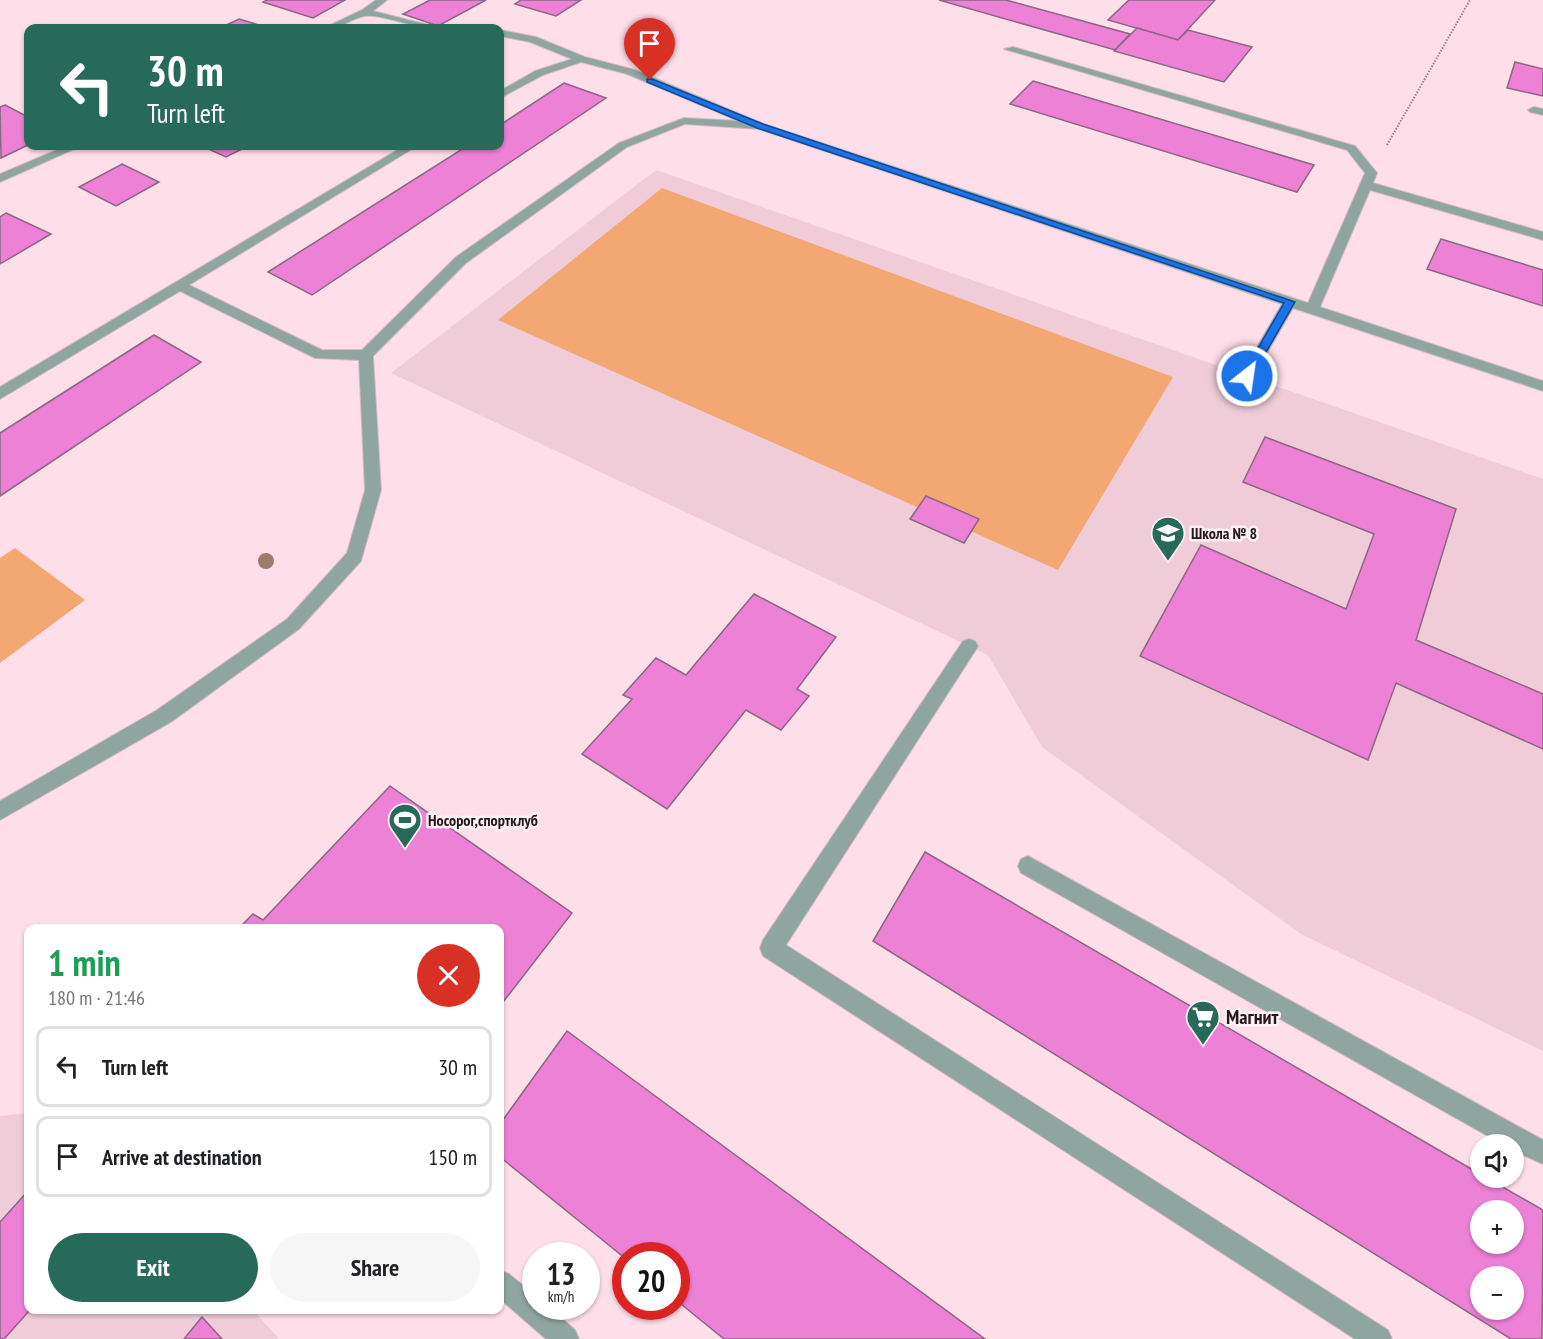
<!DOCTYPE html>
<html lang="en">
<head>
<meta charset="utf-8">
<style>
  body { margin:0; font-family:"PT Sans Narrow",sans-serif; background:#f6f6f6; color:#202124; height:100vh; display:flex; flex-direction:column; font-size:22px; white-space:nowrap }
  * { box-sizing:border-box; margin:0 }
  p { font-size:20px; color:#757577 }
  .icon { flex:none; width:33px; height:33px; fill:none; stroke:currentColor; stroke-width:2; stroke-linecap:round; stroke-linejoin:round }
  .map { position:relative; flex:1; overflow:hidden }
  .drawer { position:absolute; left:24px; top:924px; width:480px; height:390px; display:flex; flex-direction:column; background:#fff; border-radius:12px; box-shadow:0 2px 4px #0004 }
  .drawer>* { flex:none }
  .hud { position:absolute; left:24px; top:24px; width:480px; height:126px; border-radius:12px; box-shadow:0 2px 4px #0004; background:#276a5a; color:#fff; overflow:hidden }
  .buttons { position:absolute; left:1470px; top:1134px; display:grid; gap:12px }
  .buttons a { display:grid; place-items:center; width:54px; height:54px; border-radius:50%; background:#fff; box-shadow:0 2px 4px #0004; font-size:30px }
  .speed { position:absolute; left:522px; top:1242px; display:flex; gap:12px; font-size:30px; font-weight:700; text-align:center }
  .speed>* { display:grid; place-content:center; width:78px; height:78px; border-radius:50%; background:#fff; box-shadow:0 2px 4px #0004; line-height:1 }
  .speed small { font-size:15px; font-weight:400 }
  .speed .limit { border:9px solid #d22; background:#fff; color:#111 }
  .pin { position:absolute; display:grid; place-items:center; width:51px; height:51px; color:#fff; margin:-62px -26px; border-radius:50% 50% 50% 0; rotate:-45deg; box-shadow:0 0 6px #0007 }
  .pin .icon { rotate:45deg }
  .me { position:absolute; width:66px; margin:-33px; rotate:30deg; stroke-linejoin:round; filter:drop-shadow(0 0 4px #0008) }
  .turn { display:flex; align-items:center; gap:21px; height:126px; padding:0 24px; font-size:27px }
  .turn .icon { width:78px; height:78px; stroke-width:2.5 }
  .turn b { display:block; font-size:42px; line-height:51px }
  .round { display:grid; place-items:center; flex:none; width:63px; height:63px; border-radius:32px; background:#f6f6f6 }
  .headline { display:flex; align-items:center; justify-content:space-between; height:102px; padding:0 24px }
  h1 { font-size:36px; font-weight:700; line-height:45px; color:#1e9e55 }
  .action { display:flex; gap:12px; margin-top:auto; padding:12px 24px }
  .action a { flex:1; height:69px; border-radius:36px; background:#276a5a; color:#fff; font-size:24px; font-weight:700; line-height:69px; text-align:center }
  .action a+a { background:#f6f6f6; color:#202124 }
  ul { padding:0; list-style:none }
  li { display:flex; align-items:center; gap:18px; height:81px; margin:0 12px 9px; padding:0 12px; border:3px solid #e0e0e0; border-radius:12px }
  li div { flex:1 }
  li b { display:block; font-size:22px }
  li em { font-style:normal }
  .map>svg:first-child { display:block }
  .built { fill:#f0ccd8 }
  .green { fill:#f3a772 }
  .building { fill:#ec81d6; stroke:#8c6683; stroke-width:1.5; fill-rule:evenodd }
  .lines { fill:none; stroke-linecap:round; stroke-linejoin:round }
  .minor-casing { stroke:#d8bac4; stroke-width:2 }
  .path { stroke:#9a8089; stroke-width:2; stroke-dasharray:1.5 1.5; stroke-linecap:butt }
  .minor { fill:#8ea69f; fill-rule:evenodd }
  .tree { fill:#a07a6b }
  .route { fill:#1a73e8; stroke:#114b97; stroke-width:1.5 }
  .labels { text-anchor:middle; stroke-width:5; stroke-linejoin:round; paint-order:stroke }
  .poi-label { font-size:16px; font-weight:bold; fill:#29161d; stroke:#fcf2f5; text-anchor:start }
  .near-poi-label { font-size:20px; font-weight:bold; fill:#29161d; stroke:#fcf2f5; text-anchor:start }
</style>
</head>
<body>
<div class="map">
<svg width="1543" height="1339" viewBox="0 0 1543 1339">
  <rect width="100%" height="100%" fill="#fedee9"/>
  <g class="built">
    <path d="M656,170L1543,479V1051L1301,934L1042,747L988,655L391,373Z"/>
    <path d="M28,1113V1310H253L279,1339H0V1116Z"/>
  </g>
  <g class="green">
    <path d="M662,188L1173,377L1058,570L498,320Z"/>
    <path d="M15,548L85,600L0,663V558Z"/>
  </g>
  <g class="building">
    <path d="M267,0H345L313,18L263,2Z"/>
    <path d="M430,0H486L438,26L403,14Z"/>
    <path d="M521,0H581L556,16L515,4Z"/>
    <path d="M939,0H1006L1130,34L1115,50Z"/>
    <path d="M1129,0H1215L1178,40L1108,20Z"/>
    <path d="M239,19L269,28H220Z"/>
    <path d="M1137,28L1178,40L1188,30L1252,47L1224,82L1114,51Z"/>
    <path d="M1515,62L1543,69V96L1507,88Z"/>
    <path d="M1033,81L1314,165L1297,192L1010,104Z"/>
    <path d="M564,83L606,98L312,295L268,272L467,146H500V125Z"/>
    <path d="M5,105L28,117V145L1,158L0,107Z"/>
    <path d="M202,146H248L226,157Z"/>
    <path d="M122,164L159,182L116,206L79,187Z"/>
    <path d="M6,213L51,234L0,264V217Z"/>
    <path d="M1441,239L1543,270V306L1427,269Z"/>
    <path d="M154,335L201,362L0,496V433Z"/>
    <path d="M1265,437L1456,509L1416,640L1543,694V749L1396,683L1368,760L1140,656L1201,545L1346,609L1374,534L1243,482Z"/>
    <path d="M926,496L979,519L964,543L910,519Z"/>
    <path d="M754,594L836,637L797,689L809,696L781,730L746,710L667,809L582,754L632,699L623,695L656,658L686,675Z"/>
    <path d="M390,786L572,913L500,1006V928H239L253,914L263,920Z"/>
    <path d="M925,852L1480,1174V1178H1487L1543,1210L1542,1339H1511L873,941ZM1480,1210H1514V1244H1480ZM1480,1276H1514V1310H1480Z"/>
    <path d="M567,1031L985,1339H724L676,1300V1256H626V1259L500,1157V1124Z"/>
    <path d="M28,1191L30,1310L4,1339H0V1222Z"/>
    <path d="M202,1317L222,1339H184Z"/>
  </g>
  <g class="lines">
    <g class="minor-casing">
      <g id="minor">
        <path d="M376,0H387L373,11L440,28C417,30 380,13 365,16C349,19 340,30 324,28L362,10Z"/>
        <path d="M500,30L536,37L585,57L635,70L764,124L1308,303L1365,173L1347,150L1004,49L1013,47L1355,146L1377,173L1373,183L1543,232V240L1370,190L1320,307L1543,381V391L1293,308L1252,379H1242L1240,376L1282,304L759,129L685,124L627,147L466,263L373,356L381,490L361,561L299,629L171,722L0,820V801L157,710L287,619L347,553L365,490L359,360L315,358L180,291L0,399V387L404,146H417L189,285L322,350H362L456,257L619,143L684,118L739,121L627,74L581,62L543,75L500,98V91L535,71L572,59L530,42L500,36Z"/>
        <path d="M1534,107L1543,109V115L1530,112L1528,110Z"/>
        <path d="M66,146H81L0,182V174Z"/>
        <path d="M969,639L975,641L978,646L975,651L786,945L1388,1330L1392,1339H1355L763,956L760,948L763,940L963,641Z"/>
        <path d="M1028,856L1543,1140V1164L1514,1151V1144H1502L1021,873L1018,866L1021,859Z"/>
        <path d="M500,1270L509,1274L536,1296V1306H548L575,1330L579,1339H546L500,1299Z"/>
      </g>
    </g>
    <path class="path" d="M1387,145L1470,0"/>
    <use href="#minor" class="minor"/>
  </g>
  <circle class="tree" cx="266" cy="561" r="8"/>
  <path class="route" d="M647,79H652L763,124L1295,302L1251,378H1243L1242,376L1284,303L757,128L647,82Z"/>
  <defs>
    <g id="school-pin" transform="scale(1.725)"><path d="M0 17L-7.5 6A9.5 9.5 0 1 1 7.5 6Z" fill="#276a5a" stroke="#fcf2f5"/><path d="M0-5L7-2L0 1L-7-2ZM-4 1L0 2.5L4 1V4Q0 6-4 4Z" fill="#fff"/></g>
    <g id="stadium-pin" transform="scale(1.725)"><path d="M0 17L-7.5 6A9.5 9.5 0 1 1 7.5 6Z" fill="#276a5a" stroke="#fcf2f5"/><path d="M0-5a6.5 5 0 1 0 0 10a6.5 5 0 1 0 0-10ZM-3.5-1.8h7v3.6h-7Z" fill="#fff"/></g>
    <g id="supermarket-pin" transform="scale(1.725)"><path d="M0 17L-7.5 6A9.5 9.5 0 1 1 7.5 6Z" fill="#276a5a" stroke="#fcf2f5"/><path d="M-6-5.5h2.5l.6 2H6L4.5 2H-2.5L-4.4-4H-6ZM-1.5 3.2a1.3 1.3 0 1 0 .1 0ZM3 3.2a1.3 1.3 0 1 0 .1 0Z" fill="#fff"/></g>
  </defs>
  <g fill-rule="evenodd">
    <use href="#school-pin" x="1168" y="533"/>
    <use href="#stadium-pin" x="405" y="820"/>
    <use href="#supermarket-pin" x="1203" y="1017"/>
  </g>
  <g class="labels">
    <g class="poi-label">
      <text x="1191" y="539">Школа № 8</text>
      <text x="428" y="826">Носорог,спортклуб</text>
    </g>
    <g class="near-poi-label">
      <text x="1226" y="1024">Магнит</text>
    </g>
  </g>
</svg>
<div class="buttons">
<a><svg class="icon" aria-label="sound" viewBox="0 0 24 24"><path d="M4 9h4l5-4v14l-5-4H4zM17 9q2 3 0 6"/></svg></a>
<a>+</a>
<a>−</a>
</div>
<div class="speed"><div>13<small>km/h</small></div><div class="limit">20</div></div>
<div class="pin" style="left:650px;top:80px;background:#d93025"><svg class="icon" aria-label="arrive" viewBox="0 0 24 24"><path d="M6 21V4h12l-3 4 3 4H6"/></svg></div>
<svg class="me" style="left:1247px;top:376px" viewBox="-20 -20 40 40"><circle r="17" fill="#1a73e8" stroke="#fff" stroke-width="3"/><path d="M0-11L8 9 0 5-8 9z" fill="#fff"/></svg>
<div class="hud">
<div class="turn"><svg class="icon" aria-label="left" viewBox="0 0 24 24"><path d="M17 20v-9H6M10 6l-5 5 5 5"/></svg><div><b>30 m</b>Turn left</div></div>
</div>
<section class="drawer">
<div class="headline"><div><h1>1 min</h1><p>180 m · 21:46</p></div><a class="round" style="background:#d93025;color:#fff"><svg class="icon" aria-label="close" viewBox="0 0 24 24"><path d="M6 6l12 12M18 6L6 18"/></svg></a></div>
<ul>
<li><svg class="icon" aria-label="left" viewBox="0 0 24 24"><path d="M17 20v-9H6M10 6l-5 5 5 5"/></svg><div><b>Turn left</b></div><em>30 m</em></li>
<li><svg class="icon" aria-label="arrive" viewBox="0 0 24 24"><path d="M6 21V4h12l-3 4 3 4H6"/></svg><div><b>Arrive at destination</b></div><em>150 m</em></li>
</ul>
<div class="action"><a>Exit</a><a>Share</a></div>
</section>
</div>
</body>
</html>
